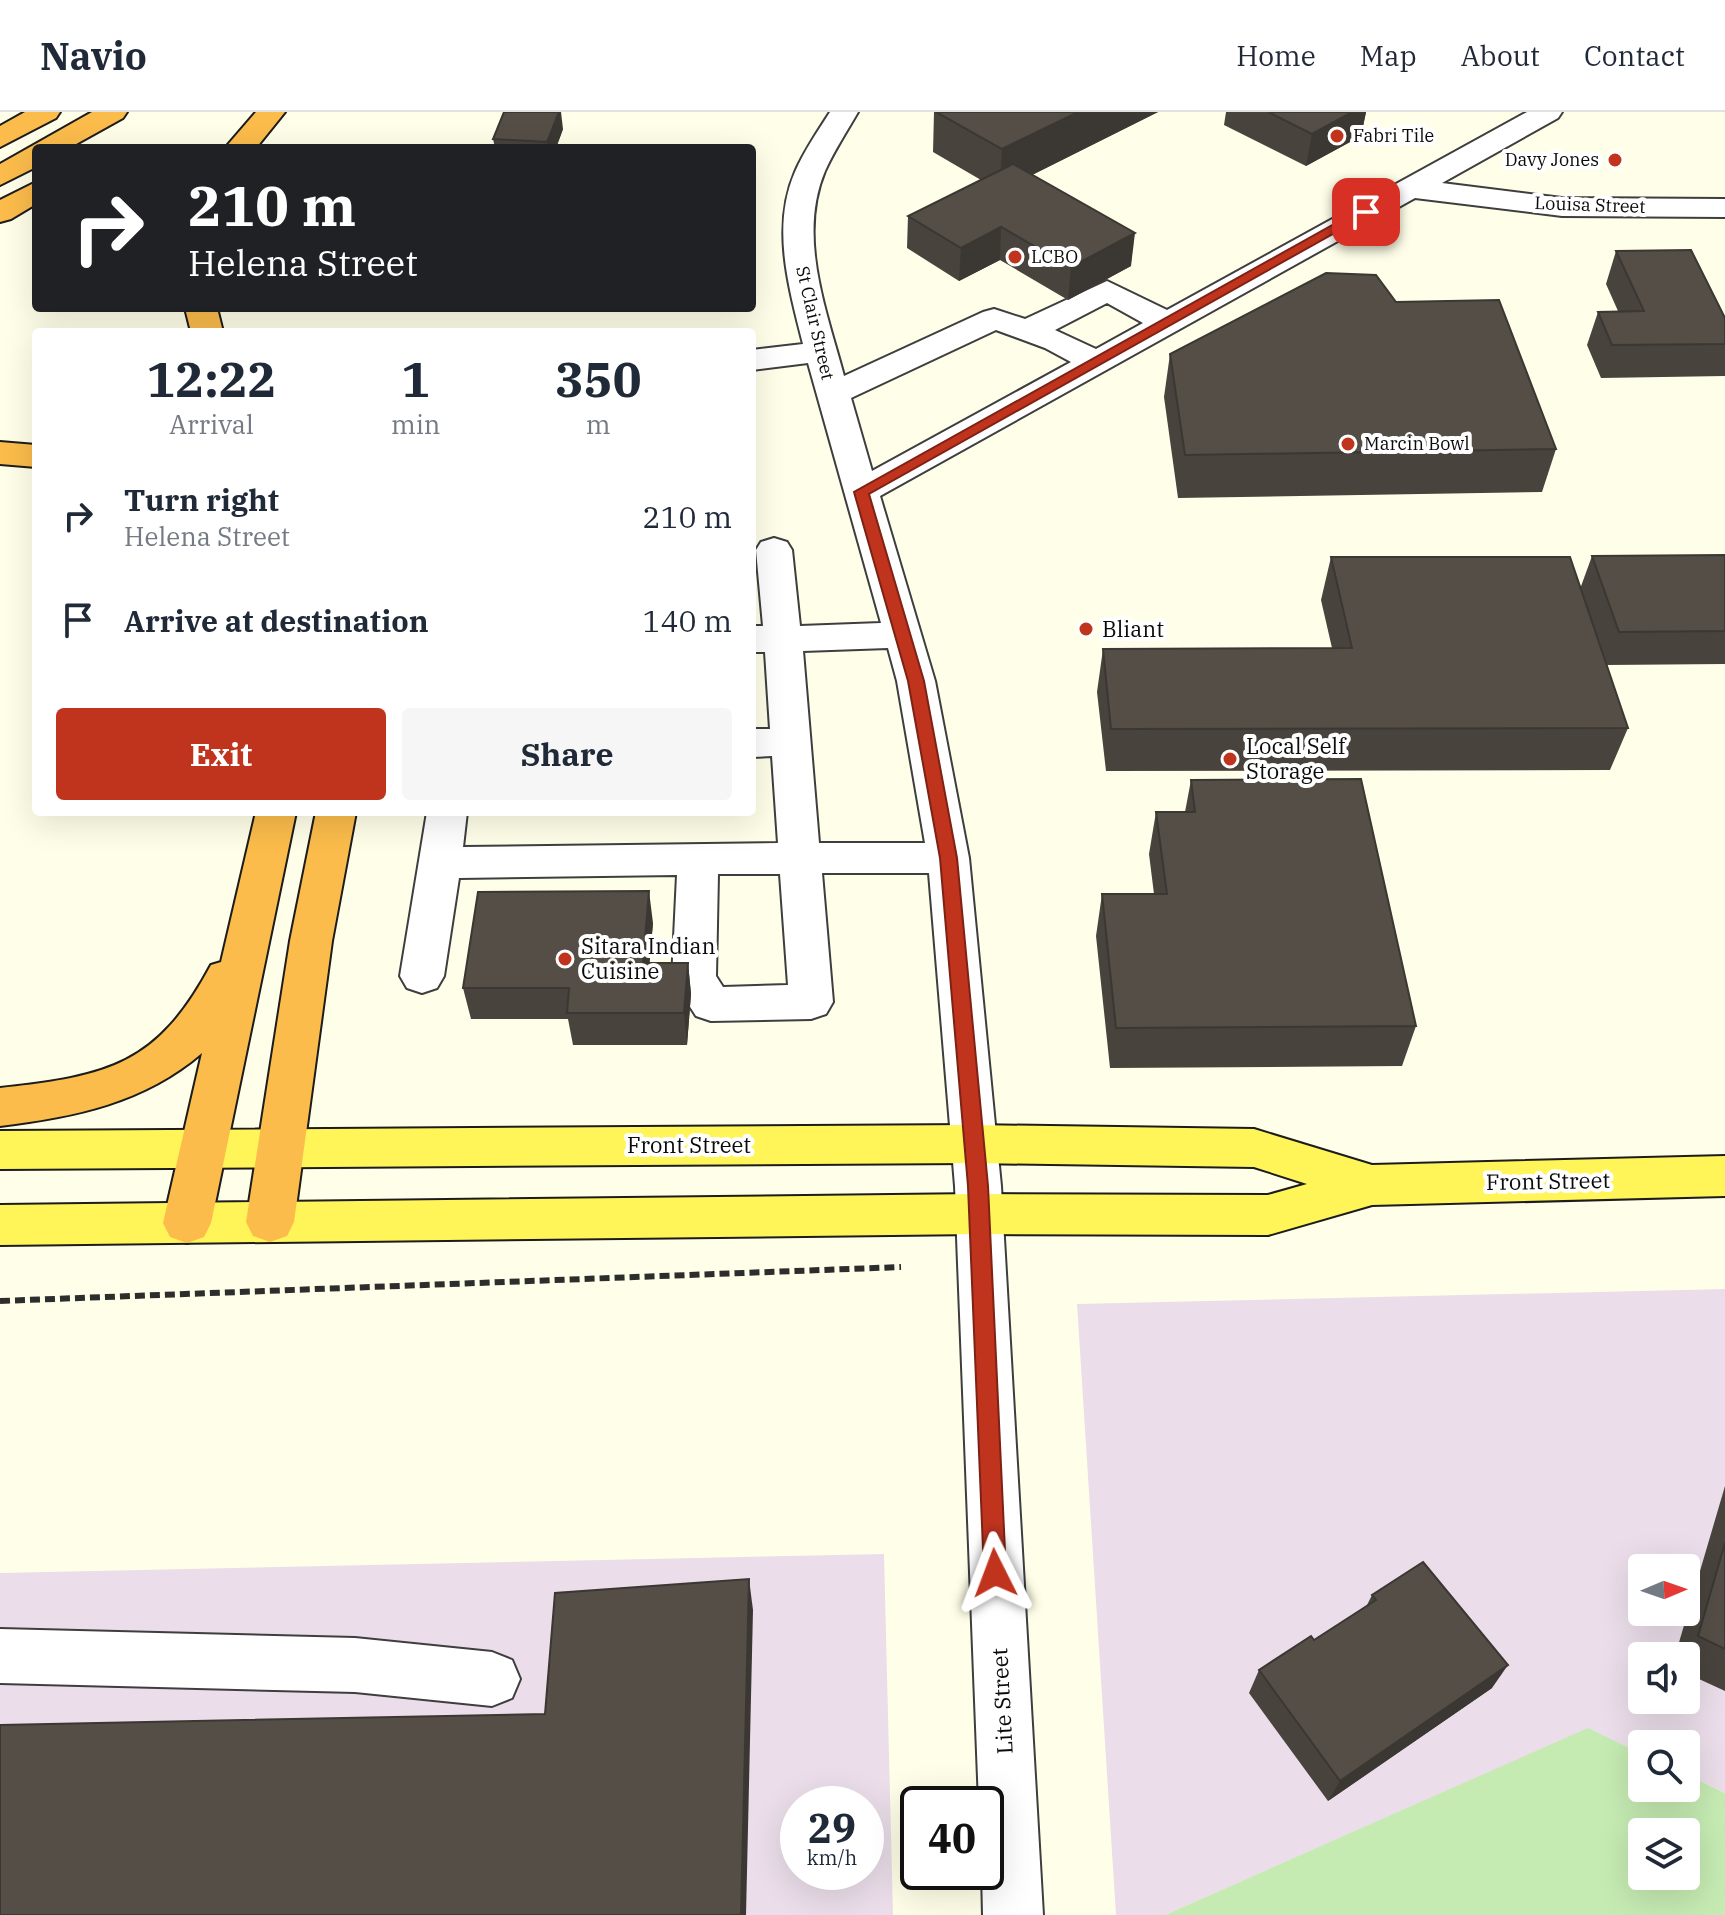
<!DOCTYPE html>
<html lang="en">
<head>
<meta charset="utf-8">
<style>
  body { margin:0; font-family:"IBM Plex Serif",serif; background:#f6f6f7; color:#1f2937; height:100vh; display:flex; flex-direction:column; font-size:30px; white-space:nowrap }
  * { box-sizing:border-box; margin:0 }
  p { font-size:26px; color:#747a83 }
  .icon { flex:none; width:44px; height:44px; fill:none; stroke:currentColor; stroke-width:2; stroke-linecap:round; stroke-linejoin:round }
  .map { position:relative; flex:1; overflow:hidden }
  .drawer { position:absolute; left:32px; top:216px; width:724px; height:488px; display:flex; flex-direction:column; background:#fff; border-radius:8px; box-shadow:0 8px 32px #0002 }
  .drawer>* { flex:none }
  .guide { position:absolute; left:32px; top:32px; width:724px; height:168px; border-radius:8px; box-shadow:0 8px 32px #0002; background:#202124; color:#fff; overflow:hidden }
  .needle { width:52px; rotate:88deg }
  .tools { position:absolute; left:1628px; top:1442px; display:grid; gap:16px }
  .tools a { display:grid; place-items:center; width:72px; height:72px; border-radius:8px; background:#fff; box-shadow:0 8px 32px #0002; font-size:40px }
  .speed { position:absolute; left:780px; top:1674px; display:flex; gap:16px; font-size:40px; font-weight:700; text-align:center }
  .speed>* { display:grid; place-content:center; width:104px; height:104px; border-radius:50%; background:#fff; box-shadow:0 8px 32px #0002; line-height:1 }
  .speed small { font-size:20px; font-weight:400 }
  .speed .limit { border:4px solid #111; border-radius:12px; background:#fff; color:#111 }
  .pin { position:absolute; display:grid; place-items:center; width:68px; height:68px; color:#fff; margin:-34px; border-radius:16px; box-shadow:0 4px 12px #0006 }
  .me { position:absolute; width:88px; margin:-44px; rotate:357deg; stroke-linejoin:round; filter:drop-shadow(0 0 6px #0008) }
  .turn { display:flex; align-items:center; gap:28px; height:168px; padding:0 24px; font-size:36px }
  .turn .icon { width:104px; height:104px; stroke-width:2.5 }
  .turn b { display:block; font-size:56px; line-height:68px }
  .eta { display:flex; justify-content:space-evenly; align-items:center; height:136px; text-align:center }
  .eta b { font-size:48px; font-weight:800; line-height:56px }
  .cta { display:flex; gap:16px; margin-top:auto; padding:16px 24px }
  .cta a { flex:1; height:92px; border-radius:8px; background:#c0341e; color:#fff; font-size:32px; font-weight:800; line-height:92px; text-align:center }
  .cta a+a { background:#f6f6f7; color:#1f2937 }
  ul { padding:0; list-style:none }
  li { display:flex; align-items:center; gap:24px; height:104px; padding:0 24px }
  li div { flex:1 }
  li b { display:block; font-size:30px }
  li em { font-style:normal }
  header { display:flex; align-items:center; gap:48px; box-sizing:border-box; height:112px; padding:0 40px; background:#fff; border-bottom:2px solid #e0e1e3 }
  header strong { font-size:38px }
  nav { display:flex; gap:44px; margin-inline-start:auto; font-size:28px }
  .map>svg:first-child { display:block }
  .industrial { fill:#ebdeea; fill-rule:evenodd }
  .green { fill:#c5eab2; fill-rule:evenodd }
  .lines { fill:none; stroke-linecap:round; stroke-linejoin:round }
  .minor-casing { stroke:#3e3e3e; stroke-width:4 }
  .major-casing { stroke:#1c1c1c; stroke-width:4 }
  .highway-casing { stroke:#1c1c1c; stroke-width:4 }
  .path { stroke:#2d2d2d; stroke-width:6; stroke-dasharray:10 5; stroke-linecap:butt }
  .minor { fill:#fff; fill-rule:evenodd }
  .major { fill:#fff559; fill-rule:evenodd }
  .highway { fill:#fbbc4b; fill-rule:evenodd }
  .wall { fill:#48433d }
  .shaded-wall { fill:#3b3732 }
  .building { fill:#544e47; stroke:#3b3732; stroke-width:2 }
  .route { fill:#c0341e; stroke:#7d2214; stroke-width:2 }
  .poi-dot { fill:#c0341e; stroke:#fff; stroke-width:3 }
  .labels { text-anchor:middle; stroke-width:8; stroke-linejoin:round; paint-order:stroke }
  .far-poi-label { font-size:18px; fill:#0b0b0b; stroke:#fff; text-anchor:start }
  .far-street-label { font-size:18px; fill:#0b0b0b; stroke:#fff }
  .poi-label { font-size:22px; fill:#0b0b0b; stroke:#fff; text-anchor:start }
  .street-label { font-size:22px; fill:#0b0b0b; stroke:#fff }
</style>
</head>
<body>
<header>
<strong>Navio</strong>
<nav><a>Home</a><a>Map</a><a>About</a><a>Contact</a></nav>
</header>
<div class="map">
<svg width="1725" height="1803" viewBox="0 0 1725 1803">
  <rect width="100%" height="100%" fill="#ffffe9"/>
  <g class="industrial">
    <path d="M1725,1177V1681L1686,1662V1632H1642V1642L1588,1617L1165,1803H1116L1077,1192ZM1642,1456H1686V1500H1642ZM1642,1544H1686V1588H1642Z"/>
    <path d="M884,1442L893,1803H0V1461ZM798,1692H866V1760H798Z"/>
  </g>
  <path class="green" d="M1588,1616L1642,1642V1676H1686V1662L1725,1681V1803H1165ZM1686,1720V1764H1642V1720Z"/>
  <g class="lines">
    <g class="minor-casing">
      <g id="minor">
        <path d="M830,0H858C847,19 834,39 825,59C797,125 827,200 844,264L983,200L994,197L1025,207L1107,169L1167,198L1527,0H1562L1558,6L1442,71L1562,86L1725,87V105L1562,104L1415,86L880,384L935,569L969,746L1001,1074L1043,1803H983L982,1760H986V1692H979L955,1074L929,761H822L833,890L826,902L811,907L711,909L696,904L672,867L677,763L459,766L444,864L437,876L422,881L407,876L400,864L427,700H467L463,735L778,731L772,644L752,645V617H770L765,540H752V514H763L756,438L761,430L774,426L787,430L792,438L800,514L881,511L808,251L752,258V238L803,232C789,176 771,115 795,60C804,39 818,19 830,0ZM1107,191L1143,211L1096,237L1055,218ZM996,218L1045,236L1071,250L872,359L851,286ZM888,536L897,569L925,731H819L803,539ZM718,762H780L788,873L723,875L716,864Z"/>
        <path d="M0,1517L355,1526L492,1540L512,1548L520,1567L512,1586L492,1594L355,1580L0,1571Z"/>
      </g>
    </g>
    <g class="major-casing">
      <path id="major" d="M974,1013L1254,1017L1372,1053L1725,1044V1084L1372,1093L1268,1123L978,1122L0,1133V1093L978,1082L1268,1083L1307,1072L1254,1055L974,1051L0,1057V1019Z"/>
    </g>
    <g class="highway-casing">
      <g id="highway">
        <path d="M25,0H60L56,6L0,35V14Z"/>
        <path d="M92,0H127L123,6L69,36H36V55L0,73V52Z"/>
        <path d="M256,0H285L256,36H225Z"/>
        <path d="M36,70V92L11,107L0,110V88Z"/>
        <path d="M185,196H217L223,220H191Z"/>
        <path d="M0,330L36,333V355L0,352Z"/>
        <path d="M256,700H296L211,1111L204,1125L187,1131L170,1125L163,1111L202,941C144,991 74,1005 0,1014V976C108,964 157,954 211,853L221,850Z"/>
        <path d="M316,700H356L332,829L294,1110L287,1124L270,1130L253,1124L246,1110L290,829Z"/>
      </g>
    </g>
    <path class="path" d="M0,1189L901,1155"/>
    <use href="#minor" class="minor"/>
    <use href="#major" class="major"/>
    <use href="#highway" class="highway"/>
  </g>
  <g class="wall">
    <path d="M934,0H1158L1032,63L1131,154L1068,188L1000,148L959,169L907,136L908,104L981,68L933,40Z"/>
    <path d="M1226,0H1366L1361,24L1306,54L1224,13Z"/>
    <path d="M563,17L556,36H495L493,27Z"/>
    <path d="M1616,139L1725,206V264L1601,266L1587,233L1598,200L1618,199L1606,172Z"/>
    <path d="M1170,242L1556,337L1542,380L1178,386L1164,285Z"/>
    <path d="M1725,443V552L1606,553L1628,616L1610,658L1106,659L1097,580L1103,537L1332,536L1321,488L1331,445L1580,477L1592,444Z"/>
    <path d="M1191,668L1416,914L1402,954L1110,956L1096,824L1102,782H1154L1149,742L1156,700H1185Z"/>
    <path d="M653,811L649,851H688L691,882L687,933H573L568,907H471L463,876Z"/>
    <path d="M1725,1374V1579L1686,1561V1544H1675Z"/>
    <path d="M1372,1483L1492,1576L1328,1689L1249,1581L1259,1558L1314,1528L1366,1495Z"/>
  </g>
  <g class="shaded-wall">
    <path d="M559,0H561L563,17L556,36H548L547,30Z"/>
    <path d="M1078,0H1158L1000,79L1002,37Z"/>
    <path d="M1352,0H1366L1361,24L1306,54L1312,22Z"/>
    <path d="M1001,115L1000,148L959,169L961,136Z"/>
    <path d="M1135,121L1131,154L1068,188L1071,155Z"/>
    <path d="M649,779L653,811L647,882L643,851Z"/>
    <path d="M688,851L691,882L687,933L684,901Z"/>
    <path d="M749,1467L753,1498L746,1803H741Z"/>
    <path d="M1508,1553L1492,1576L1328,1689L1340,1669Z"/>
  </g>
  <g class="building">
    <path d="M504,0H559L547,30L493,27Z"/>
    <path d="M936,0H1078L1002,37Z"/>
    <path d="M1268,0H1352L1312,22Z"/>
    <path d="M1013,52L1135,121L1071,155L1001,115L961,136L908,104Z"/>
    <path d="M1691,138L1725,206V232L1612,233L1598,200L1644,199L1616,139Z"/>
    <path d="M1326,161L1376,163L1396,190L1499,188L1556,337L1185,343L1170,242Z"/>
    <path d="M1725,443V519L1619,520L1592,444Z"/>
    <path d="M1331,445H1570L1628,616L1111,617L1103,537L1352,536Z"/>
    <path d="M1361,667L1416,914L1116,916L1102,782H1167L1156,700H1195L1191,668Z"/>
    <path d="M649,779L643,851H688L684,901H567L569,876H463L478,780Z"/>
    <path d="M1725,1431V1537L1698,1524Z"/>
    <path d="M1423,1450L1508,1553L1340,1669L1259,1558L1311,1524L1314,1528L1376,1488L1372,1483Z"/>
    <path d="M749,1467L741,1803H0V1613L545,1602L555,1481Z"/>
  </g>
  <path class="route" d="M1361,97L1372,100L869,382L924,569L957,746L988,1074L1006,1461L1003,1469L995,1472L987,1469L984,1461L968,1074L940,746L908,569L854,380Z"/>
  <g class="poi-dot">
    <circle cx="1337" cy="24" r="8"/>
    <circle cx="1615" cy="48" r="8"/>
    <circle cx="1015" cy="145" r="8"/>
    <circle cx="1348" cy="332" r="8"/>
    <circle cx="1086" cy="517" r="8"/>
    <circle cx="1230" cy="647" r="8"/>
    <circle cx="565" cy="847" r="8"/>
  </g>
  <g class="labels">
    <g class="far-poi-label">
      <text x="1353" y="30">Fabri Tile</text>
      <text x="1599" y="54" text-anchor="end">Davy Jones</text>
      <text x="1031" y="151">LCBO</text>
      <text x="1364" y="338">Marcin Bowl</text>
    </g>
    <g class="far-street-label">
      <text transform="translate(1590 93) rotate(2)" y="6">Louisa Street</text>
      <text transform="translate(815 211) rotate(77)" y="6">St Clair Street</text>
    </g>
    <g class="poi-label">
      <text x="1102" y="525">Bliant</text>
      <text x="1246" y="642">Local Self<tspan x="1246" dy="25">Storage</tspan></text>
      <text x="581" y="842">Sitara Indian<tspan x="581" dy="25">Cuisine</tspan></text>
    </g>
    <g class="street-label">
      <text x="689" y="1041">Front Street</text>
      <text transform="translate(1548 1069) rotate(-1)" y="8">Front Street</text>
      <text transform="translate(1002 1589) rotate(-93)" y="8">Lite Street</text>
    </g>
  </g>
</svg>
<div class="tools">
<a><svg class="needle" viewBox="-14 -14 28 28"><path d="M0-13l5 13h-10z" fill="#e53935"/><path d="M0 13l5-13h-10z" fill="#747a83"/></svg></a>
<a><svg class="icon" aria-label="sound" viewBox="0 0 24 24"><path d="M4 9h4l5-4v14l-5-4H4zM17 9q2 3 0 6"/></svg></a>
<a><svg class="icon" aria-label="search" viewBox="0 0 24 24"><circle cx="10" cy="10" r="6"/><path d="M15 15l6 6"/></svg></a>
<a><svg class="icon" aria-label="layers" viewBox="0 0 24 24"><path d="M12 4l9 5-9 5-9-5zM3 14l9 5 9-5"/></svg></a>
</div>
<div class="speed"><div>29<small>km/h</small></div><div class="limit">40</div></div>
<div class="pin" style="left:1366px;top:100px;background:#d93025"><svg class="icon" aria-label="arrive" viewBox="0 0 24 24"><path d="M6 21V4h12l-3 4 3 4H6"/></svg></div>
<svg class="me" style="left:995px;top:1461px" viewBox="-20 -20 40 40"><path d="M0-17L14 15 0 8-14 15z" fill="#c0341e" stroke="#fff" stroke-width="4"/></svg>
<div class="guide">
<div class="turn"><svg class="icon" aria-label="right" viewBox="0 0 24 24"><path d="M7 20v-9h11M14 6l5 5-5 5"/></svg><div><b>210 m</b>Helena Street</div></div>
</div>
<section class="drawer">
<div class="eta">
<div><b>12:22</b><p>Arrival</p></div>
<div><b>1</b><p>min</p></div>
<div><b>350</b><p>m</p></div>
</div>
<ul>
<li><svg class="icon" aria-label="right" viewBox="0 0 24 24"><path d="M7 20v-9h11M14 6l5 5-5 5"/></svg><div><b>Turn right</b><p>Helena Street</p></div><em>210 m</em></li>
<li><svg class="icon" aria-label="arrive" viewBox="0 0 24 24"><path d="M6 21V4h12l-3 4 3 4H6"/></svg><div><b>Arrive at destination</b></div><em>140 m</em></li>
</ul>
<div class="cta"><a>Exit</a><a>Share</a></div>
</section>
</div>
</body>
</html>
